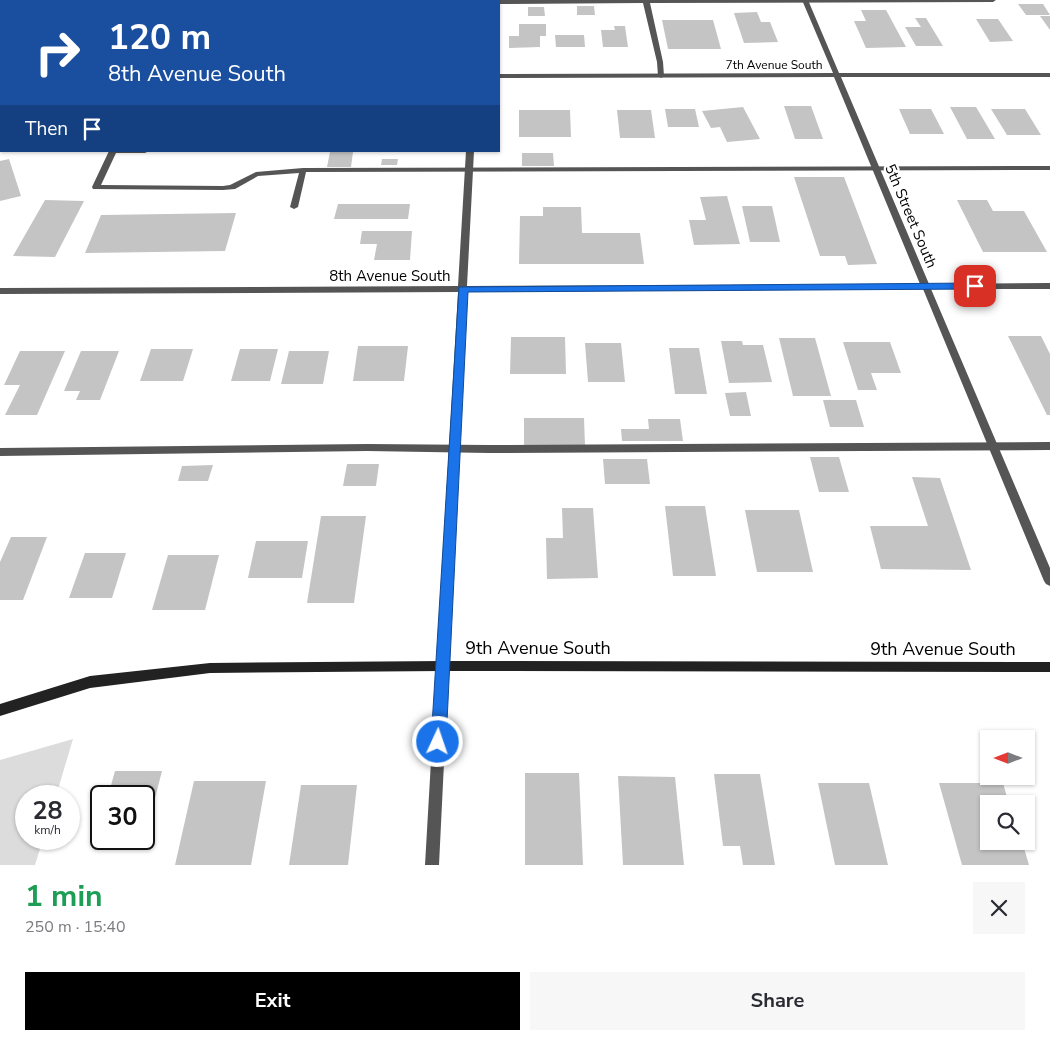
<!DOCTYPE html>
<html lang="en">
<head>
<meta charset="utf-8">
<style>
  body { margin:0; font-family:"Nunito Sans",sans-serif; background:#f7f7f7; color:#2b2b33; height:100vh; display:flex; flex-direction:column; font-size:19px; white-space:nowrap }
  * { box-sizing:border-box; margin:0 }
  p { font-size:16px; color:#7c7c81 }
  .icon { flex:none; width:28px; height:28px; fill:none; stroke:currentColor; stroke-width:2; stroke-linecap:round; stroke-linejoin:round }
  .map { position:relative; height:865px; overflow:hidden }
  .panel { display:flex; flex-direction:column; background:#fff; flex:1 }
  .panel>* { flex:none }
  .top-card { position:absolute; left:0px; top:0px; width:500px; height:152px; box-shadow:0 1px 4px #0004; background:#1a4fa0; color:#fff; overflow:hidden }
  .needle { width:32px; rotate:270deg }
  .buttons { position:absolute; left:980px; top:730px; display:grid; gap:10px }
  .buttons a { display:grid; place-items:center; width:55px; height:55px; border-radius:0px; background:#fff; box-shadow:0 1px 4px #0004; font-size:25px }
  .speed { position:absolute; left:15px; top:785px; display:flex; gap:10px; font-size:25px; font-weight:700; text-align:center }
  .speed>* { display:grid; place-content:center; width:65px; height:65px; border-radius:50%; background:#fff; box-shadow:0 1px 4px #0004; line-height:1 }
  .speed small { font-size:12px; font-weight:400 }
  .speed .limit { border:2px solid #111; border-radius:8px; background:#fff; color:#111 }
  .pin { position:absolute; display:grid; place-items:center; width:42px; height:42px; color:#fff; margin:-21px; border-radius:10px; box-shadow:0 2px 8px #0006 }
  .me { position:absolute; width:55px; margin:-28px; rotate:3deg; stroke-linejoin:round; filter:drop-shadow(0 0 4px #0008) }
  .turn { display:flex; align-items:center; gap:18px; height:105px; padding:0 25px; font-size:22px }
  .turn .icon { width:65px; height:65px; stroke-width:2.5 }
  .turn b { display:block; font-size:35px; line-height:42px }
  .then { display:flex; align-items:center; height:48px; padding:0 25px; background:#0003; gap:10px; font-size:19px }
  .round { display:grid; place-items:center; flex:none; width:52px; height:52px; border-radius:0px; background:#f7f7f7 }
  .headline { display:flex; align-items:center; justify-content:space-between; height:85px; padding:0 25px }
  h1 { font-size:30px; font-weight:700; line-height:38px; color:#1e9e55 }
  .button { display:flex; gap:10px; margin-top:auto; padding:10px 25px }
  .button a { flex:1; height:58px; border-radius:0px; background:#000; color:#fff; font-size:20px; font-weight:700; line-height:58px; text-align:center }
  .button a+a { background:#f7f7f7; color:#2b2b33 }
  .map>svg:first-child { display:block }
  .green { fill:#dcdcdc }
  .building { fill:#c4c4c4 }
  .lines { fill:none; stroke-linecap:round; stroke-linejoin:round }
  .lane { fill:#555; fill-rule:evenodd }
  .street { fill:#555; fill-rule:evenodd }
  .secondary { fill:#222; fill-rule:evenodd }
  .route { fill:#1a73e8; stroke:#114b97 }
  .labels { text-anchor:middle; stroke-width:4.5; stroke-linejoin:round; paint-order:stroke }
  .far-street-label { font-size:12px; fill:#000; stroke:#fff }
  .street-label { font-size:15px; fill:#000; stroke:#fff }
  .near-street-label { font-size:18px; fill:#000; stroke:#fff }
</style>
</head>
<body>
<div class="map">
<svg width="1050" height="865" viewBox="0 0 1050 865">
  <rect width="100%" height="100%" fill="#fff"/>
  <path class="green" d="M73,739L56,796H26V839H43L35,865H0V760Z"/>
  <g class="building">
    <path d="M1018,4H1043L1050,15H1026Z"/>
    <path d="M577,6H594L595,15H577Z"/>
    <path d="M528,7H544L545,16H528Z"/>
    <path d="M861,10H886L906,47L866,48L854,21H866Z"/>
    <path d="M757,12L761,22H770L778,42L744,43L734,13Z"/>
    <path d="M1040,16H1050V30Z"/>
    <path d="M915,18H926L943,46H916L905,27H921Z"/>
    <path d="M976,19H998L1013,41L990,42Z"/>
    <path d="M662,20H713L721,49H668Z"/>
    <path d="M519,24H546V36H540V47L509,48V36H519Z"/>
    <path d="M614,26H625L628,47H603L601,30H615Z"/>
    <path d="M555,35H584L585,47H556Z"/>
    <path d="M784,106H811L823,139H795Z"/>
    <path d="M743,107L760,139L727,142L720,127L711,128L702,111Z"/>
    <path d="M950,107H976L995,139H967Z"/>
    <path d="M665,109H695L699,127H668Z"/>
    <path d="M899,109H931L944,134H910Z"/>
    <path d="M991,109H1025L1041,135H1007Z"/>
    <path d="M519,110H570L571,137H519Z"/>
    <path d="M617,110H651L655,138H620Z"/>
    <path d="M330,152H353L351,167H327Z"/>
    <path d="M522,153H553L554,166H522Z"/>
    <path d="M9,159L21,196L0,201V161Z"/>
    <path d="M382,159H398L397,165H381Z"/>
    <path d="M794,177H844L877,264L848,265L845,256H820Z"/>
    <path d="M727,196L740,244L694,245L689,220H706L700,197Z"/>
    <path d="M45,200L84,201L55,257L13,256Z"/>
    <path d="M957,200H987L993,211H1024L1047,252H983Z"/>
    <path d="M338,204H410L408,219H334Z"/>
    <path d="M742,206H772L780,242H750Z"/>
    <path d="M543,207H581L582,233H640L644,264H519L520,216H543Z"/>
    <path d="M236,213L225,251L85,253L101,215Z"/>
    <path d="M362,231H412L410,260H374L377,244H360Z"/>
    <path d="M1008,336H1041L1050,354V415H1047Z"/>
    <path d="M511,337H565L566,374H510Z"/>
    <path d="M779,338H815L831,396H793Z"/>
    <path d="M721,341H742L743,345H763L772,382L729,383Z"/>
    <path d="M843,342H890L901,373H871L877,390H858Z"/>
    <path d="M585,343H621L625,382H588Z"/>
    <path d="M358,346H408L404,381H353Z"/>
    <path d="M669,348H699L707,394H675Z"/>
    <path d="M151,349H193L183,381H140Z"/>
    <path d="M240,349H278L270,381H231Z"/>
    <path d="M20,351H65L37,415H5L20,385H4Z"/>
    <path d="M81,351H119L100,400H76L80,391H64Z"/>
    <path d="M289,351H329L323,384H281Z"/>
    <path d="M746,392L751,416H730L725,393Z"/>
    <path d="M823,400H856L864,427H830Z"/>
    <path d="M524,418H584L585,446H524Z"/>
    <path d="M648,419H680L683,441H622L621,429H649Z"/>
    <path d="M810,457H839L849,492H819Z"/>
    <path d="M603,459H647L650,484H605Z"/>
    <path d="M347,464H379L376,486H343Z"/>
    <path d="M213,465L208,481H178L182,466Z"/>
    <path d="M912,477L940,478L971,570L881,569L870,526H928Z"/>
    <path d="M665,506H705L716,576H673Z"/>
    <path d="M562,508H593L598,578L547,579L546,538H563Z"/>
    <path d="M745,510H799L813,572H757Z"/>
    <path d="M321,516H366L354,603H307Z"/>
    <path d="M11,537H47L23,600H0V562Z"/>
    <path d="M256,541H308L302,578H248Z"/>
    <path d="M85,553H126L112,598H69Z"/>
    <path d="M168,555H219L205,610H152Z"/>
    <path d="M115,771H162L146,833H144V796H108Z"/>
    <path d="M525,773H579L583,865H525Z"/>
    <path d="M714,774H760L775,865H743L740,846H723Z"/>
    <path d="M618,776L675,777L684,865H623Z"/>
    <path d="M194,781H266L251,865H175Z"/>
    <path d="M818,783H869L888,865H835Z"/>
    <path d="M939,783H1003L1009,804H989V841H1022L1029,865H962Z"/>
    <path d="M301,785H357L348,865H289Z"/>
  </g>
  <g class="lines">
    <g class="lane">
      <path d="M499,0H996L993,2L650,3L663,62L664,76L661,78L658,76L657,62L643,3L499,4V1H496Z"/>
      <rect x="0" y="49" width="1" height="4"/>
      <path d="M109,151H149L145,153H116L101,185L223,186L230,185L256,172L303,168L1050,166V170L306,172L298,207L294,209L290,207L299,173L258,176L235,189L223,190L93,189L92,187Z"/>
      <path d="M1050,442V450L489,453L367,451L0,456V448L367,444L489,445Z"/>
    </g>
    <path class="street" d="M802,0H808L839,73H1050V77H841L929,284L1050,283V289H931L1050,568V586L1046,584L1044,581L923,289L467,292L439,865H425L458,292L0,294V288L458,286L466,151H474L467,286L920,284L834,77L499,78V74L833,73Z"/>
    <g class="secondary">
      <rect x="0" y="130" width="1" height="4"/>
      <path d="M443,661L1050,662V672L443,671L210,673L90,688L0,716V704L90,676L210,663Z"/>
    </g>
  </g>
  <path class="route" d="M975,283L978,284V289L468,292L446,742L444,747L438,749L433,747L431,742L459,287Z"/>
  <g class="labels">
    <g class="far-street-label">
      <text x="774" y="69">7th Avenue South</text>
    </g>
    <g class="street-label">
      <text transform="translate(911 216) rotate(67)" y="5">5th Street South</text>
      <text x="390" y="281">8th Avenue South</text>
    </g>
    <g class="near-street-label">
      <text x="538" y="654">9th Avenue South</text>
      <text x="943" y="655">9th Avenue South</text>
    </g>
  </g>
</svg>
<div class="buttons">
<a><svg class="needle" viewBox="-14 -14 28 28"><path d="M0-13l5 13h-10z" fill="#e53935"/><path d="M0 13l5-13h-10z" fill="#7c7c81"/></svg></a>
<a><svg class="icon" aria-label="search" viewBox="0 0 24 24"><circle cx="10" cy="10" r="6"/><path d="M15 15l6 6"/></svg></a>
</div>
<div class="speed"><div>28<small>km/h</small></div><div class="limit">30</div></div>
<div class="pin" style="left:975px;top:286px;background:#d93025"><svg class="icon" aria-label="arrive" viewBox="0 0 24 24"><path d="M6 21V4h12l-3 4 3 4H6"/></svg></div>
<svg class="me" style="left:438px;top:742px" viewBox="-20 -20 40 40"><circle r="17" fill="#1a73e8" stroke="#fff" stroke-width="3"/><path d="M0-11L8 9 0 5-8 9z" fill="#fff"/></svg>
<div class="top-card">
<div class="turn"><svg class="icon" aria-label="right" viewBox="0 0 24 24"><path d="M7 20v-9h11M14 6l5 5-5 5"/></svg><div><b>120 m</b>8th Avenue South</div></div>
<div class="then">Then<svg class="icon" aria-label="arrive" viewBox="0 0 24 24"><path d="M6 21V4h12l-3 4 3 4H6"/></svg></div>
</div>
</div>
<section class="panel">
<div class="headline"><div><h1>1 min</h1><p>250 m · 15:40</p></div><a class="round"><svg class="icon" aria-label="close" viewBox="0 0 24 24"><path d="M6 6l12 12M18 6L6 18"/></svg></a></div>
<div class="button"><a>Exit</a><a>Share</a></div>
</section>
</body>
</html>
